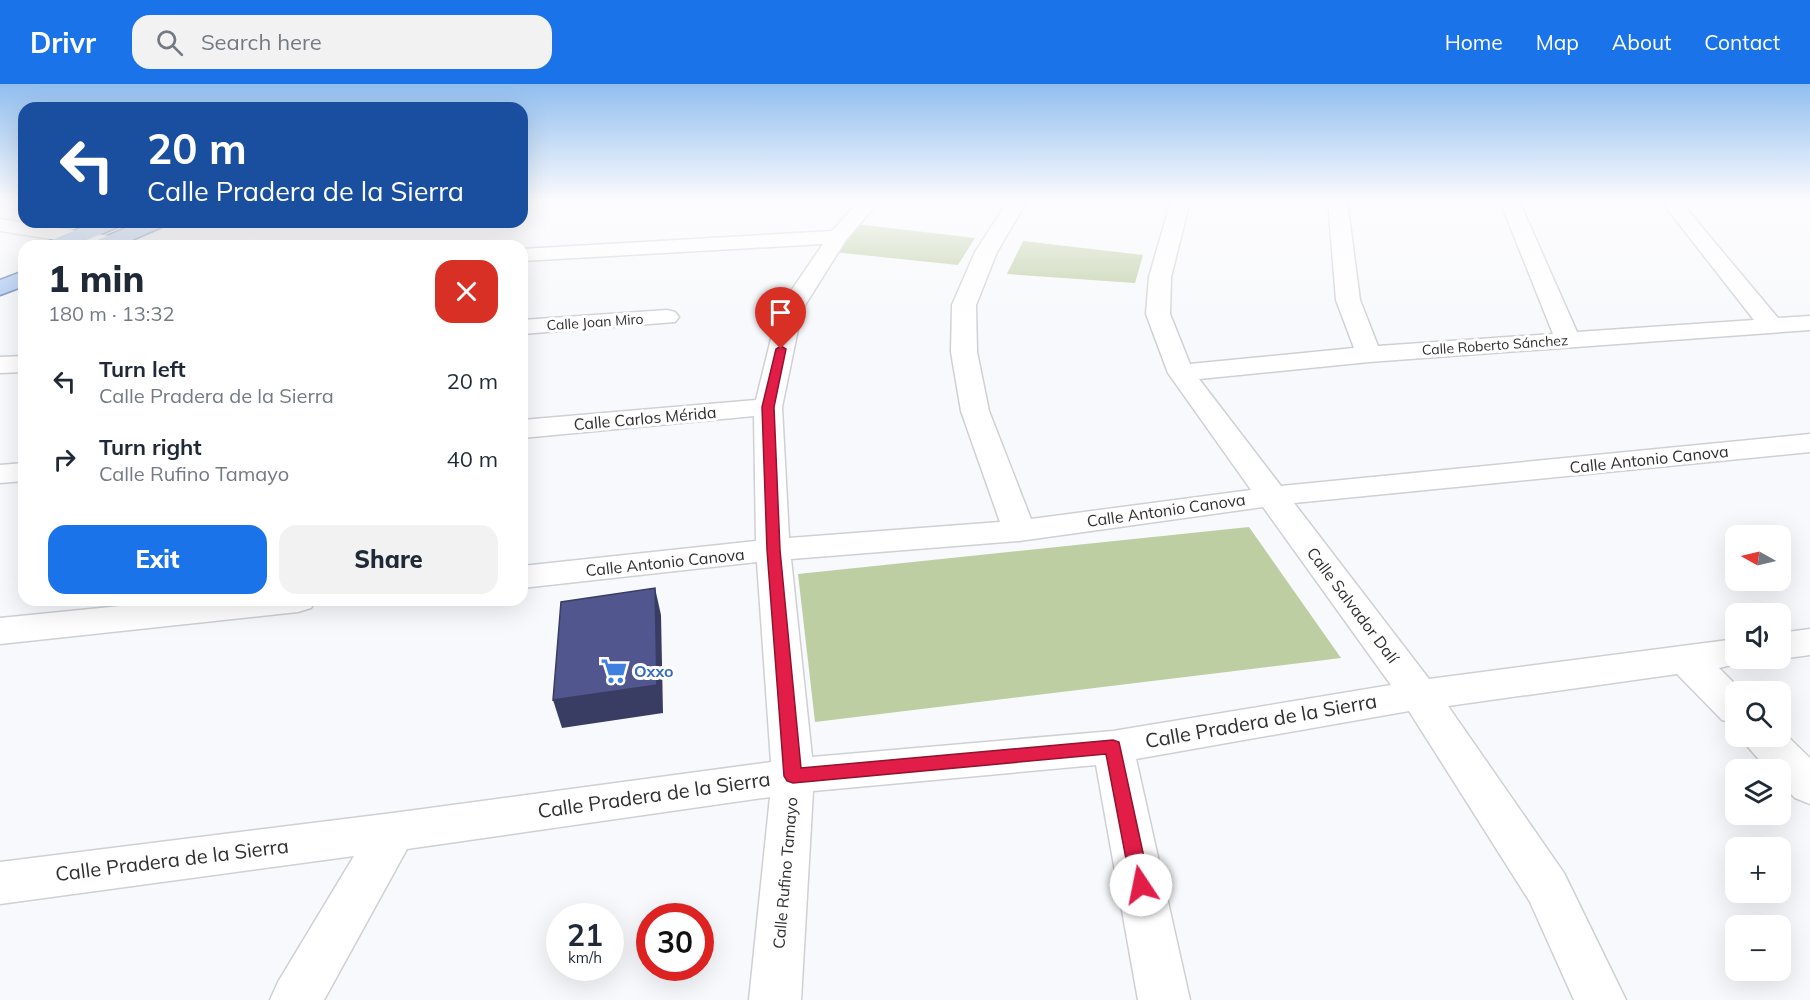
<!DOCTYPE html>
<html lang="en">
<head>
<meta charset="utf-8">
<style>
  body { margin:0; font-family:Mulish,sans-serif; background:#f2f2f3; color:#1f2937; height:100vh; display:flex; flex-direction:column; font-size:22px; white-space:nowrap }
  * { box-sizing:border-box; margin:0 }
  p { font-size:20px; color:#747a83 }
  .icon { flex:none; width:33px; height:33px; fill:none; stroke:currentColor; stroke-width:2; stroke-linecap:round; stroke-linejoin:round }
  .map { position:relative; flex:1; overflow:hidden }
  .panel { position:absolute; left:18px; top:156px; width:510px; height:366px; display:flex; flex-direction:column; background:#fff; border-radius:18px; box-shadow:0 6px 24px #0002 }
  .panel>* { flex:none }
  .guide { position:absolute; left:18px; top:18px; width:510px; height:126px; border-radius:18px; box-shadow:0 6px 24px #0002; background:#1a4fa0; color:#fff; overflow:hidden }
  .needle { width:39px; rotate:278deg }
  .tools { position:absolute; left:1725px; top:441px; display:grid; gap:12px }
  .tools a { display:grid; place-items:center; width:66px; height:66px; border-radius:12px; background:#fff; box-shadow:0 6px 24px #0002; font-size:30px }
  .speed { position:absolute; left:546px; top:819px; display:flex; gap:12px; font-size:30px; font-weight:700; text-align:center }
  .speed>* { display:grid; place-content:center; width:78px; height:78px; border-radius:50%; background:#fff; box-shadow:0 6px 24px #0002; line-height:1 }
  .speed small { font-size:15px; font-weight:400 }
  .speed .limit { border:9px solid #d22; background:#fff; color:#111 }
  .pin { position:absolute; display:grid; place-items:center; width:51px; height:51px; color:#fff; margin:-62px -26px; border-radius:50% 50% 50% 0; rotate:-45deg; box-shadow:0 0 6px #0007 }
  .pin .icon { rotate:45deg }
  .me { position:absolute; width:66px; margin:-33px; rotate:349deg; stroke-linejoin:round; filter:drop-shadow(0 0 4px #0008) }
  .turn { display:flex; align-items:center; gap:21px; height:126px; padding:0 30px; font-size:27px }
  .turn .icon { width:78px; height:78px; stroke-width:2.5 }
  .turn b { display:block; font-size:42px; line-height:51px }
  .round { display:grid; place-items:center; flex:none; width:63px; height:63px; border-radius:18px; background:#f2f2f3 }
  .head { display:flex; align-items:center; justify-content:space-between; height:102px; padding:0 30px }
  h1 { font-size:36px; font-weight:800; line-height:45px }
  .cta { display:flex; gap:12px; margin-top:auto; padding:12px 30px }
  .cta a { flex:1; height:69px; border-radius:18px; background:#1a73e8; color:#fff; font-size:24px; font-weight:800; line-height:69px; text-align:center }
  .cta a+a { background:#f2f2f3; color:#1f2937 }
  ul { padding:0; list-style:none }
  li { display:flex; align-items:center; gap:18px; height:78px; padding:0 30px }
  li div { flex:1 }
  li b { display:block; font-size:22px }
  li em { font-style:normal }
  header { display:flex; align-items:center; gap:36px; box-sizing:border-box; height:84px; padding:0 30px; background:#1a73e8; color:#fff }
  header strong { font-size:28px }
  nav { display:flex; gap:33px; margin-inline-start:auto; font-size:21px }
  .search { width:420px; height:54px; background:#f2f2f3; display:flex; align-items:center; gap:15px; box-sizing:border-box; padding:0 21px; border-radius:18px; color:#747a83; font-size:22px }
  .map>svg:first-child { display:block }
  .green { fill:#bdcea2 }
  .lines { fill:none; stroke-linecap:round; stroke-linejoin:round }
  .minor-casing { stroke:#cfd0d3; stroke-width:3 }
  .major-casing { stroke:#5a7bac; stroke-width:3 }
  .minor { fill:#fff; fill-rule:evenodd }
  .major { fill:#aac8f5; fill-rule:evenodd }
  .shaded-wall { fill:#393d63 }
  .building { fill:#51578e; stroke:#393d63; stroke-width:1.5 }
  .route { fill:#e11d48; stroke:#92132f; stroke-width:1.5 }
  .labels { text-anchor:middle; stroke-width:6; stroke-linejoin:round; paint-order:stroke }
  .far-street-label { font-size:14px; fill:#2f2f30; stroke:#fff }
  .street-label { font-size:16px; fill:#2f2f30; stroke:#fff }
  .shop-label { font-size:16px; font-weight:bold; fill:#366cbe; stroke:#fff; text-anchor:start }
  .near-street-label { font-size:20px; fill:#2f2f30; stroke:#fff }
</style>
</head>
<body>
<header>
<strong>Drivr</strong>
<div class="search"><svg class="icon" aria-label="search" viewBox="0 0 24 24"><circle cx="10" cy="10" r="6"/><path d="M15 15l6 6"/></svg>Search here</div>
<nav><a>Home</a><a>Map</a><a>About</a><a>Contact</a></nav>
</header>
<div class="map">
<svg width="1810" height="916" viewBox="0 0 1810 916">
  <rect width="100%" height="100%" fill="#f8f9fc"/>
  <g class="green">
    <path d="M856,140L975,154L958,181L833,168Z"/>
    <path d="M1023,157L1143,171L1135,199L1007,190Z"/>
    <path d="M1249,443L1341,574L815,638L798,490Z"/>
  </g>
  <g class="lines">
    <g class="minor-casing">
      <g id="minor">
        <path d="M859,117H879L846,156L802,226L782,323L789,454L1000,438L961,327L951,268L952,221L975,168L1008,117H1027L997,168L976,221L977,268L989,327L1031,435L1251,406L1168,289L1146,230L1149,193L1171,117H1190L1171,193L1170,230L1190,280L1354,264L1336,216L1328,117H1347L1360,216L1378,262L1553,250L1500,117H1519L1577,248L1754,236L1661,117H1680L1778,234L1810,232V246L1369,278L1199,295L1281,402L1810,350V368L1294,419L1429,595L1736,555V574H1751L1749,577L1719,584L1743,608H1736V640L1722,636L1677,590L1448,622L1564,789L1626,916H1574L1530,818L1409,627L1136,675L1190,916H1138L1096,681L813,707L801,916H749L770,713L407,765L324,916H270L278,898L354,772L0,820V778L393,729L771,678L757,478L522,504V482L756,457L754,332L522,354V336L756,316L778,226L823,160L522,177V165L832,147ZM1263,423L1391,601L1113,647L812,673L791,475L1019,457Z"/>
        <path d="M0,135L110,152L117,154L120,158L118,162H96L0,147Z"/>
        <path d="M667,226L675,228L679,233L675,238L522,250V236Z"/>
        <path d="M24,272V288L0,289V273Z"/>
        <path d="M24,379V397L0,399V381Z"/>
        <path d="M180,516H316L311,524L298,528L0,560V534Z"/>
        <path d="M1810,545V571L1780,575L1777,574H1780V549Z"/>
        <path d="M1780,645L1810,674V720L1795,714L1780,699V686H1768L1748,663L1742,652H1780Z"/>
      </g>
    </g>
    <g class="major-casing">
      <g id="major">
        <path d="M95,138H123L120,142L72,162H44L47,158Z"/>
        <path d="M140,138H167L164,142L118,162H90L93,158Z"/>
        <path d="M24,187V202L0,211V196Z"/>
      </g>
    </g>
    <use href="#minor" class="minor"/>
    <use href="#major" class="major"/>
  </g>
  <path class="shaded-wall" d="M655,504L661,531L663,629L562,644L553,616Z"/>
  <path class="building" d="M655,504L657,601L553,616L561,518Z"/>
  <linearGradient id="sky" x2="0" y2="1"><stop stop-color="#91beef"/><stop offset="0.48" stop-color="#fcfcfe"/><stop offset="1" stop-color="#fcfcfe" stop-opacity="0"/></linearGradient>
  <rect width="1810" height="245" fill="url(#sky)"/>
  <path class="route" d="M781,262L786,265L774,323L780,466L801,684L1113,656L1119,658L1150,801L1148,807L1141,810L1134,807L1131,801L1106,670L793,699L787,697L784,692L767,466L762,323L776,265Z"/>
  <defs>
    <g id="supermarket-bare" transform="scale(2.07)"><path d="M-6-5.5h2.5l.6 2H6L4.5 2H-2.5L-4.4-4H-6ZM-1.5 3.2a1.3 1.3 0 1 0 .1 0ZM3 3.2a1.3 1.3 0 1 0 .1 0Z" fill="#3f7fe0" stroke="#fff" stroke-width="2.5" paint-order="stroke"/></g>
  </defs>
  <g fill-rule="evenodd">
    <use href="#supermarket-bare" x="614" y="587"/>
  </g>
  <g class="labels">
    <g class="far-street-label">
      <text transform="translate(595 238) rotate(-4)" y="5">Calle Joan Miro</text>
      <text transform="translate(1495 261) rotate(-4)" y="5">Calle Roberto Sánchez</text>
    </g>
    <g class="street-label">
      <text transform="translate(645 334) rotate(-5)" y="6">Calle Carlos Mérida</text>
      <text transform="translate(1649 375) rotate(-6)" y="6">Calle Antonio Canova</text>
      <text transform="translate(1166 426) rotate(-8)" y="6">Calle Antonio Canova</text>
      <text transform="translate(665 478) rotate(-6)" y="6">Calle Antonio Canova</text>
      <text transform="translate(1353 521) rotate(53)" y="6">Calle Salvador Dalí</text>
      <text transform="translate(785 789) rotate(-85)" y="6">Calle Rufino Tamayo</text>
    </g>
    <g class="shop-label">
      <text x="634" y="593">Oxxo</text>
    </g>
    <g class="near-street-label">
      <text transform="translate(1261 637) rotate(-10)" y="7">Calle Pradera de la Sierra</text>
      <text transform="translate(654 711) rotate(-8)" y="7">Calle Pradera de la Sierra</text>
      <text transform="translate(172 776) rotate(-7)" y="7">Calle Pradera de la Sierra</text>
    </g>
  </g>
</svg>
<div class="tools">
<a><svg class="needle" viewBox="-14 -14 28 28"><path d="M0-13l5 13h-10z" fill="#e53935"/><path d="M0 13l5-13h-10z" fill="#747a83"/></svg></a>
<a><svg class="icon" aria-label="sound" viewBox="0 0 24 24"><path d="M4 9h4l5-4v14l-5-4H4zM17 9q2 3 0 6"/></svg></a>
<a><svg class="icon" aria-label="search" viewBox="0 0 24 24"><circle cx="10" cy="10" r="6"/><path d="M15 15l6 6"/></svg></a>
<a><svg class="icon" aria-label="layers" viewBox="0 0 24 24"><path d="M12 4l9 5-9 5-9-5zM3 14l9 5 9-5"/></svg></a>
<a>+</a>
<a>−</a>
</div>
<div class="speed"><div>21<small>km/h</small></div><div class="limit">30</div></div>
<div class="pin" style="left:781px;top:265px;background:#d93025"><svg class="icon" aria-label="arrive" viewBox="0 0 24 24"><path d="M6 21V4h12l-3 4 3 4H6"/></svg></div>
<svg class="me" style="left:1141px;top:801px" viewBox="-20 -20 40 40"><circle r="19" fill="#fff"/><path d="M0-13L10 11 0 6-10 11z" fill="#e11d48"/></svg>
<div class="guide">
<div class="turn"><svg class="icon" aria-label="left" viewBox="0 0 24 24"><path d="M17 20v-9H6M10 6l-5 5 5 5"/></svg><div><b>20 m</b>Calle Pradera de la Sierra</div></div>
</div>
<section class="panel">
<div class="head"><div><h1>1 min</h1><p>180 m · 13:32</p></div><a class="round" style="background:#d93025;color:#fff"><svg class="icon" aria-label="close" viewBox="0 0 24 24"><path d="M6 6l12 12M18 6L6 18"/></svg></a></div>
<ul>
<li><svg class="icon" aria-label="left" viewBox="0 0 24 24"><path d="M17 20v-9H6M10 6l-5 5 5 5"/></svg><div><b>Turn left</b><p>Calle Pradera de la Sierra</p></div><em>20 m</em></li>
<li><svg class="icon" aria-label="right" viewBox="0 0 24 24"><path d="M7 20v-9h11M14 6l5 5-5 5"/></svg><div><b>Turn right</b><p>Calle Rufino Tamayo</p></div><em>40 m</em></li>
</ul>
<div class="cta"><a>Exit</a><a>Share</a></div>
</section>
</div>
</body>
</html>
